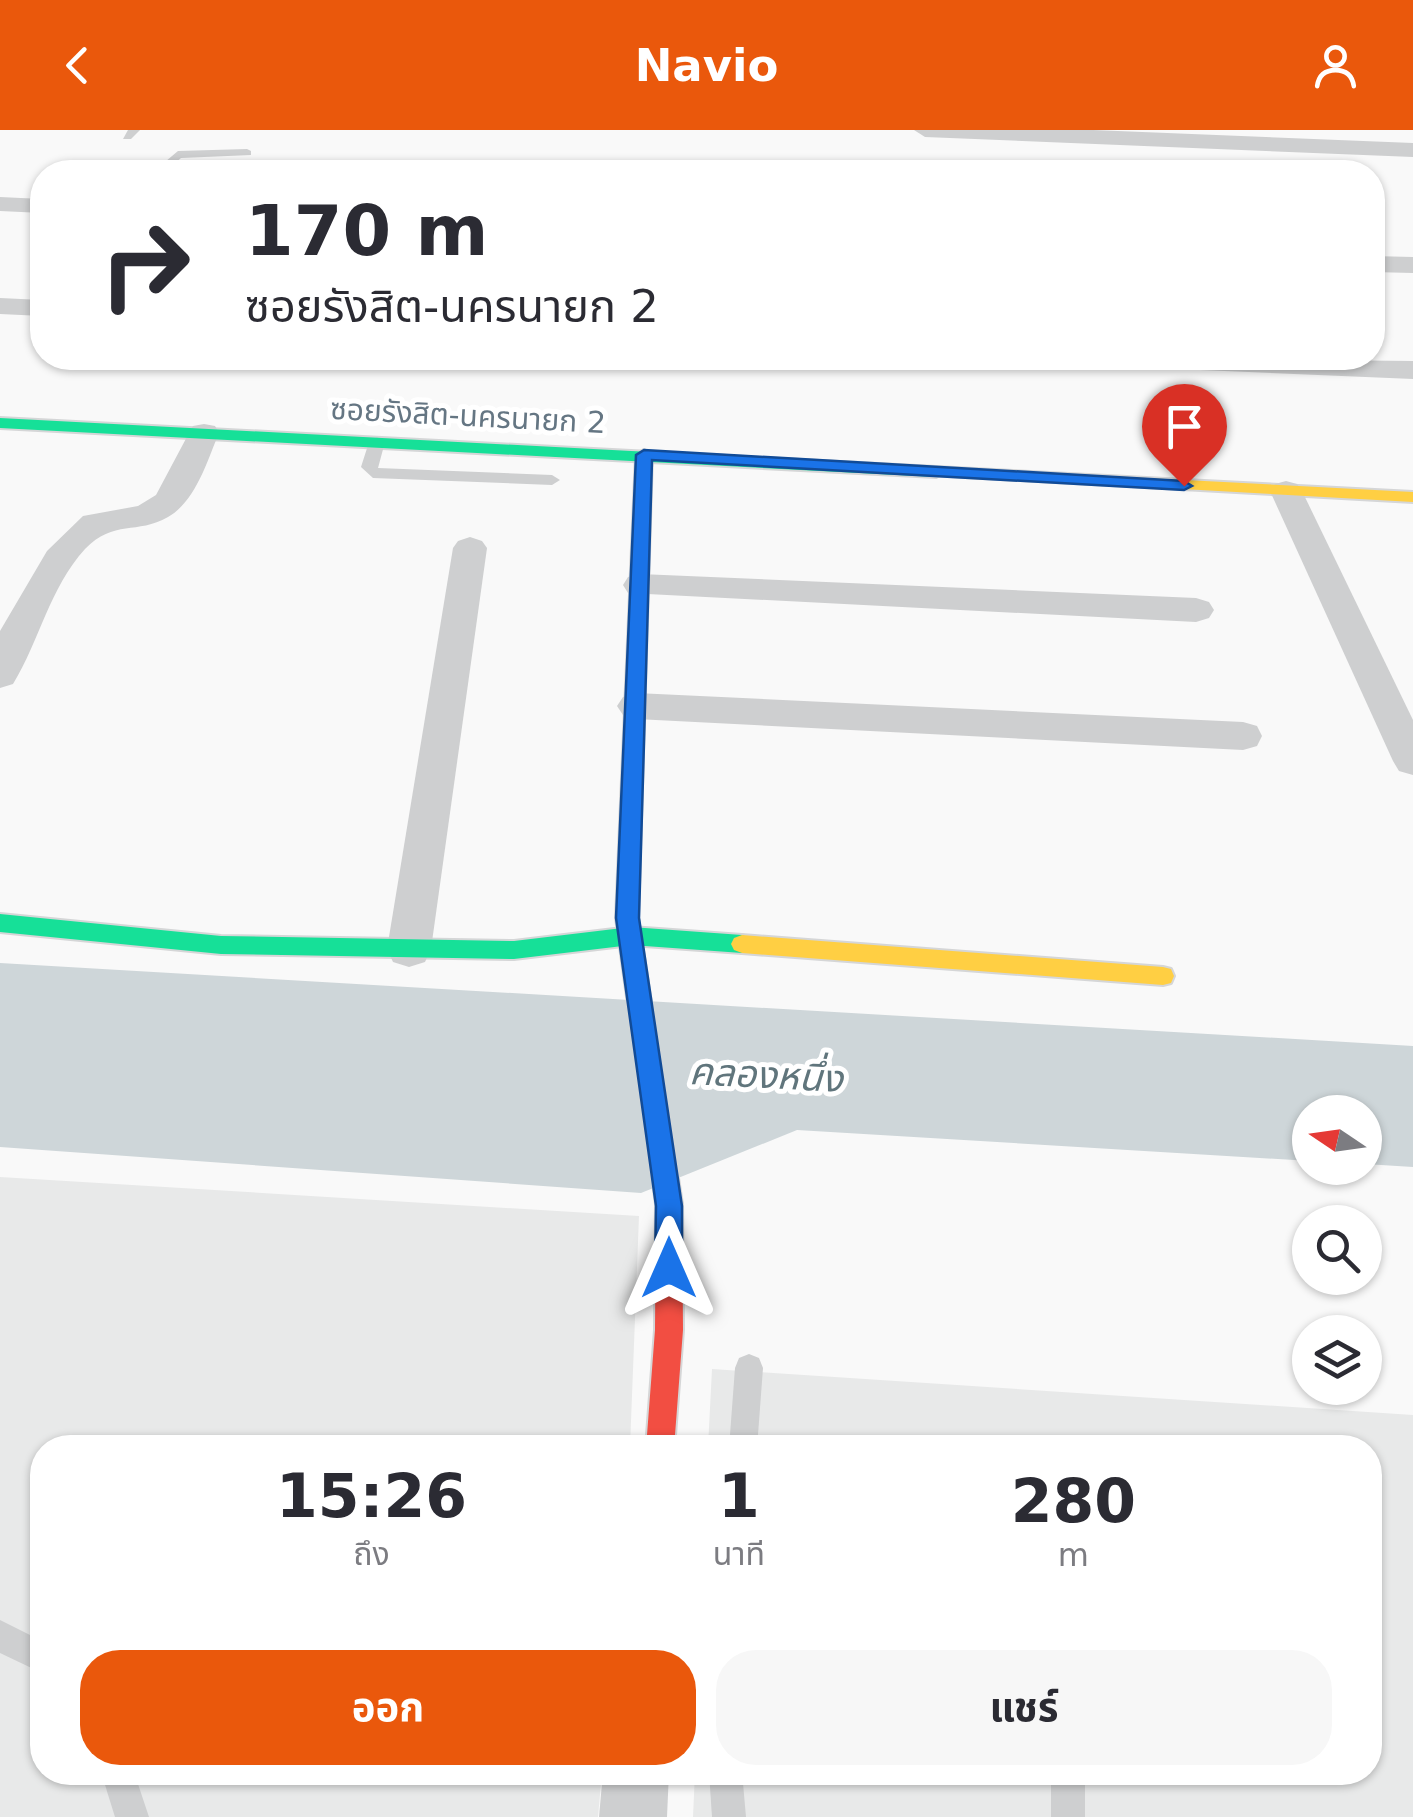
<!DOCTYPE html>
<html lang="th">
<head>
<meta charset="utf-8">
<style>
  body { margin:0; font-family:"DejaVu Sans","Noto Sans Thai",sans-serif; background:#f7f7f7; color:#2b2b33; height:100vh; display:flex; flex-direction:column; font-size:38px; white-space:nowrap }
  * { box-sizing:border-box; margin:0 }
  p { font-size:32px; color:#7c7c81 }
  .icon { flex:none; width:55px; height:55px; fill:none; stroke:currentColor; stroke-width:2; stroke-linecap:round; stroke-linejoin:round }
  .map { position:relative; flex:1; overflow:hidden }
  .sheet { position:absolute; left:30px; top:1305px; width:1352px; height:350px; display:flex; flex-direction:column; background:#fff; border-radius:40px; box-shadow:0 2px 8px #0004 }
  .sheet>* { flex:none }
  .hud { position:absolute; left:30px; top:30px; width:1355px; height:210px; border-radius:40px; box-shadow:0 2px 8px #0004; background:#fff; color:#2b2b33; overflow:hidden }
  .needle { width:65px; rotate:283deg }
  .tools { position:absolute; left:1292px; top:965px; display:grid; gap:20px }
  .tools a { display:grid; place-items:center; width:90px; height:90px; border-radius:50%; background:#fff; box-shadow:0 2px 8px #0004; font-size:50px }
  .pin { position:absolute; display:grid; place-items:center; width:85px; height:85px; color:#fff; margin:-102px -42px; border-radius:50% 50% 50% 0; rotate:-45deg; box-shadow:0 0 10px #0007 }
  .pin .icon { rotate:45deg }
  .me { position:absolute; width:110px; margin:-55px; rotate:0deg; stroke-linejoin:round; filter:drop-shadow(0 0 8px #0008) }
  .turn { display:flex; align-items:center; gap:35px; height:210px; padding:0 50px; font-size:45px }
  .turn .icon { width:130px; height:130px; stroke-width:2.5 }
  .turn b { display:block; font-size:70px; line-height:85px }
  .eta { display:flex; justify-content:space-evenly; align-items:center; height:170px; text-align:center }
  .eta b { font-size:60px; font-weight:700; line-height:70px }
  .primary-button { display:flex; gap:20px; margin-top:auto; padding:20px 50px }
  .primary-button a { flex:1; height:115px; border-radius:40px; background:#ea580c; color:#fff; font-size:40px; font-weight:700; line-height:115px; text-align:center }
  .primary-button a+a { background:#f7f7f7; color:#2b2b33 }
  header { display:flex; justify-content:space-between; align-items:center; height:130px; padding:0 50px; background:#ea580c; color:#fff; font-size:45px; font-weight:700 }
  .map>svg:first-child { display:block }
  .built { fill:#e8e9e9 }
  .water { fill:#ced6d9 }
  .lines { fill:none; stroke-linecap:round; stroke-linejoin:round }
  .fast-casing { stroke:#d5d6d7; stroke-width:4 }
  .slow-casing { stroke:#d5d6d7; stroke-width:4 }
  .jam-casing { stroke:#d5d6d7; stroke-width:4 }
  .lane { fill:#cecfd0; fill-rule:evenodd }
  .street { fill:#cecfd0; fill-rule:evenodd }
  .fast { fill:#16e098; fill-rule:evenodd }
  .slow { fill:#ffcf43; fill-rule:evenodd }
  .jam { fill:#f24e42; fill-rule:evenodd }
  .route { fill:#1a73e8; stroke:#114b97; stroke-width:2.5 }
  .labels { text-anchor:middle; stroke-width:10; stroke-linejoin:round; paint-order:stroke }
  .far-street-label { font-size:30px; fill:#657683; stroke:#fff }
  .water-label { font-size:38px; font-style:italic; fill:#60757c; stroke:#fff }
</style>
</head>
<body>
<header><svg class="icon" aria-label="back" viewBox="0 0 24 24"><path d="M15 5l-7 7 7 7"/></svg>Navio<svg class="icon" aria-label="person" viewBox="0 0 24 24"><circle cx="12" cy="8" r="4"/><path d="M4 21q1-7 8-7t8 7"/></svg></header>
<div class="map">
<svg width="1413" height="1687" viewBox="0 0 1413 1687">
  <rect width="100%" height="100%" fill="#f9f9f9"/>
  <g class="built">
    <path d="M0,1047L639,1086L630,1317L42,1318V1642L602,1643L598,1687H0Z"/>
    <path d="M712,1239L1413,1285V1687H693L695,1643L1370,1642V1318L708,1317Z"/>
  </g>
  <path class="water" d="M0,833L1413,916V1037L1365,1034V982H1310V1031L797,1000L641,1063L0,1017Z"/>
  <g class="lines">
    <g class="fast-casing">
      <g id="fast">
        <path d="M0,288L936,337L944,342L936,347L0,298Z"/>
        <path d="M0,784L221,806L514,811L631,797L742,805L750,808L753,814L750,820L742,823L631,815L514,829L221,824L0,802Z"/>
      </g>
    </g>
    <g class="slow-casing">
      <g id="slow">
        <path d="M644,320L652,325L638,788L682,1074L678,1082L669,1086L660,1082L656,1074L616,788L636,325Z"/>
        <path d="M936,337L1413,362V372L930,345V339Z"/>
        <path d="M742,805L1163,837L1171,839L1174,846L1171,853L1163,855L742,823L734,820L731,814L734,808Z"/>
      </g>
    </g>
    <g class="jam-casing">
      <path id="jam" d="M669,1062L678,1066L682,1074L683,1200L674,1318H646L655,1200L656,1074L660,1066Z"/>
    </g>
    <g class="lane">
      <path d="M128,0H140L131,9H123Z"/>
      <path d="M247,19L251,21V25L181,28L165,42H153L178,21Z"/>
      <path d="M377,307L385,312L378,338L552,345L560,350L552,355L373,348L361,337L369,312Z"/>
      <path d="M749,1224L759,1228L763,1238L757,1318H729L735,1238L739,1228Z"/>
      <path d="M0,1490L42,1511V1543L0,1523Z"/>
      <path d="M101,1642H134L149,1687H115Z"/>
      <path d="M709,1642H742L746,1687H712Z"/>
      <rect x="1051" y="1642" width="34" height="45"/>
    </g>
    <g class="street">
      <path d="M914,0H1093L1413,13V27L925,7Z"/>
      <path d="M0,67L42,69V83L0,81Z"/>
      <path d="M1372,126L1413,127V143L1372,142Z"/>
      <path d="M0,168L42,170V186L0,184Z"/>
      <path d="M1115,228L1413,231V249L1129,237L1119,234Z"/>
      <path d="M204,294L215,296L219,303C207,331 196,371 168,387C137,405 114,389 85,419C49,459 40,510 13,554L0,558V501L47,421L83,386L138,376L156,365L189,303L193,296Z"/>
      <path d="M1286,351L1297,354L1302,361L1413,590V645L1399,641L1393,631L1270,361L1275,354Z"/>
      <path d="M470,407L482,411L487,418L431,819L425,832L409,837L393,832L387,819L453,418L458,411Z"/>
      <path d="M640,444L1196,468L1209,472L1214,480L1209,488L1196,492L628,463L623,455L628,447Z"/>
      <path d="M636,563L1243,592L1257,596L1262,606L1257,616L1243,620L636,589L623,585L617,576L623,567Z"/>
      <path d="M603,1642H669L667,1687H599Z"/>
    </g>
    <use href="#fast" class="fast"/>
    <use href="#slow" class="slow"/>
    <use href="#jam" class="jam"/>
  </g>
  <path class="route" d="M644,320L1184,351L1192,356L1184,360L652,330L639,788L682,1076V1138L678,1147L669,1151L659,1147L655,1138L656,1076L616,788L636,325Z"/>
  <g class="labels">
    <g class="far-street-label">
      <text transform="translate(468 286) rotate(3)" y="10">ซอยรังสิต-นครนายก 2</text>
    </g>
    <g class="water-label">
      <text transform="translate(766 945) rotate(3)" y="13">คลองหนึ่ง</text>
    </g>
  </g>
</svg>
<div class="tools">
<a><svg class="needle" viewBox="-14 -14 28 28"><path d="M0-13l5 13h-10z" fill="#e53935"/><path d="M0 13l5-13h-10z" fill="#7c7c81"/></svg></a>
<a><svg class="icon" aria-label="search" viewBox="0 0 24 24"><circle cx="10" cy="10" r="6"/><path d="M15 15l6 6"/></svg></a>
<a><svg class="icon" aria-label="layers" viewBox="0 0 24 24"><path d="M12 4l9 5-9 5-9-5zM3 14l9 5 9-5"/></svg></a>
</div>
<div class="pin" style="left:1184px;top:356px;background:#d93025"><svg class="icon" aria-label="arrive" viewBox="0 0 24 24"><path d="M6 21V4h12l-3 4 3 4H6"/></svg></div>
<svg class="me" style="left:669px;top:1138px" viewBox="-20 -20 40 40"><path d="M0-17L14 15 0 8-14 15z" fill="#1a73e8" stroke="#fff" stroke-width="4"/></svg>
<div class="hud">
<div class="turn"><svg class="icon" aria-label="right" viewBox="0 0 24 24"><path d="M7 20v-9h11M14 6l5 5-5 5"/></svg><div><b>170 m</b>ซอยรังสิต-นครนายก 2</div></div>
</div>
<section class="sheet">
<div class="eta">
<div><b>15:26</b><p>ถึง</p></div>
<div><b>1</b><p>นาที</p></div>
<div><b>280</b><p>m</p></div>
</div>
<div class="primary-button"><a>ออก</a><a>แชร์</a></div>
</section>
</div>
</body>
</html>
